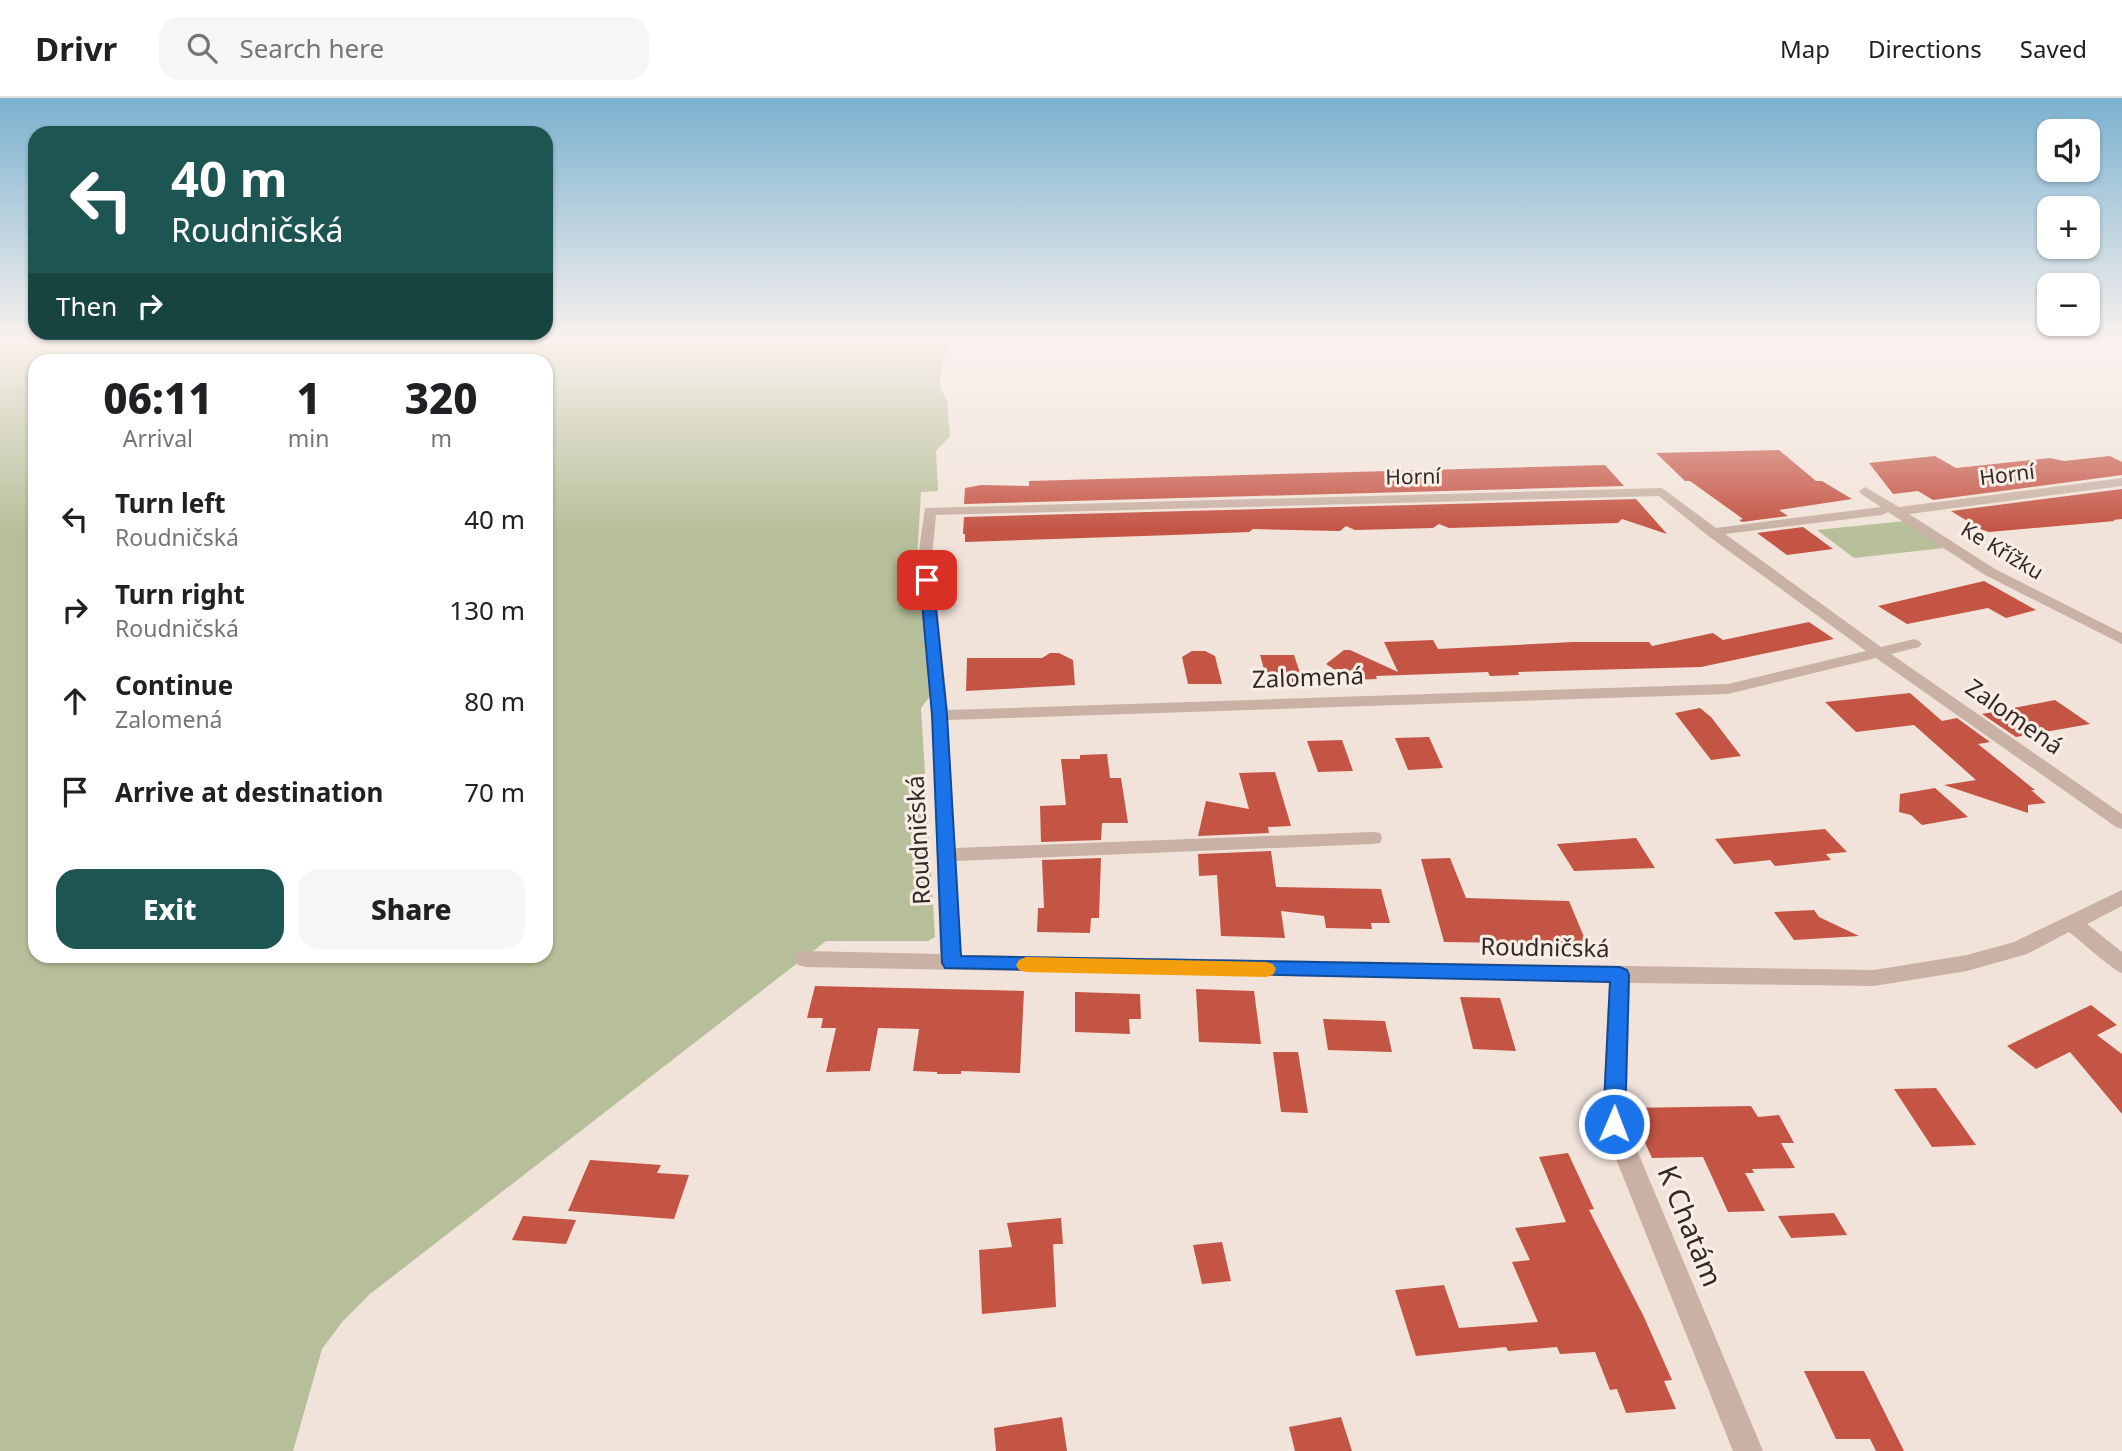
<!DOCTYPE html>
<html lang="en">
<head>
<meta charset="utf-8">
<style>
  body { margin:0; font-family:"Noto Sans",sans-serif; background:#f6f6f6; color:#202124; height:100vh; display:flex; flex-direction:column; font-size:26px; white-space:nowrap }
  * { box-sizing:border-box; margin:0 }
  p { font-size:23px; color:#757577 }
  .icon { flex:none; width:38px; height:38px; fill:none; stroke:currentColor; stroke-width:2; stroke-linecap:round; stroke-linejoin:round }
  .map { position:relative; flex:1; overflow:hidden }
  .details { position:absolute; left:28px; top:256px; width:525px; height:609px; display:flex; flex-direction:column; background:#fff; border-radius:21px; box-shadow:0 2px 5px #0004 }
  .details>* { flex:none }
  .guide { position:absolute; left:28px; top:28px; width:525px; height:214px; border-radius:21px; box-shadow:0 2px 5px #0004; background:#1d5552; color:#fff; overflow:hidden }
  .tools { position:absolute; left:2037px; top:21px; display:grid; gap:14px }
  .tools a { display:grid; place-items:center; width:63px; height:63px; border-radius:14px; background:#fff; box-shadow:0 2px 5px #0004; font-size:35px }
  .pin { position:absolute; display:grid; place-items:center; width:60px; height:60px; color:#fff; margin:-30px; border-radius:14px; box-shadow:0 4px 10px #0006 }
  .me { position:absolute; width:77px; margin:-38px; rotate:1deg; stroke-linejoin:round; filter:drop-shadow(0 0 5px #0008) }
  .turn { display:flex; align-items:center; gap:24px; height:147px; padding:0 28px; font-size:32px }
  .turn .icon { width:91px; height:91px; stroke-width:2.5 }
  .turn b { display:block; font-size:49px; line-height:60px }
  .then { display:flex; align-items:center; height:66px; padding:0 28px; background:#0003; gap:14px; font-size:26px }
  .eta { display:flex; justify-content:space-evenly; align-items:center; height:119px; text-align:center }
  .eta b { font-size:42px; font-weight:800; line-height:49px }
  .button { display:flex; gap:14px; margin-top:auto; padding:14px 28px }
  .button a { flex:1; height:80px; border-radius:21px; background:#1d5552; color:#fff; font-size:28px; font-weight:800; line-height:80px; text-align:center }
  .button a+a { background:#f6f6f6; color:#202124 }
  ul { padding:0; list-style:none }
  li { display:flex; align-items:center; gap:21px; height:91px; padding:0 28px }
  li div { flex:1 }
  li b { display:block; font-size:26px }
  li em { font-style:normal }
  header { display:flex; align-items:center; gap:42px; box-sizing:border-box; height:98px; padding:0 35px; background:#fff; border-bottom:2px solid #e0e0e0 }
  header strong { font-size:33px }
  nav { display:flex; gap:38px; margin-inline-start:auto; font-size:24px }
  .search { width:490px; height:63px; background:#f6f6f6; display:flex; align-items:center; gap:18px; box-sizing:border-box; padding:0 24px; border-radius:21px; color:#757577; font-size:26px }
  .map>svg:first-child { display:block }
  .green { fill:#b7bf9a; fill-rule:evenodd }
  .building { fill:#c45444 }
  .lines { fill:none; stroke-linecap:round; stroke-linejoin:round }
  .street { fill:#c9b1a5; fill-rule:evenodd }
  .route { fill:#1a73e8; stroke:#114b97; stroke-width:2 }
  .slow { fill:#f59e0b }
  .labels { text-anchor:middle; stroke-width:6; stroke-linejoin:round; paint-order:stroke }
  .far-street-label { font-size:21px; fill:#342926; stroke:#f9eee5 }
  .street-label { font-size:24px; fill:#342926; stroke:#f9eee5 }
  .near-street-label { font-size:28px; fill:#342926; stroke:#f9eee5 }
</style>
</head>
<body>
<header>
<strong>Drivr</strong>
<div class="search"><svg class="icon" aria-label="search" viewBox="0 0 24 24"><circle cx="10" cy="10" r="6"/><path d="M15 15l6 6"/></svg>Search here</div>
<nav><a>Map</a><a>Directions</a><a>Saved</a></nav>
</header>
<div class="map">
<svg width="2122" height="1353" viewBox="0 0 2122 1353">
  <rect width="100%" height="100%" fill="#f1e3d9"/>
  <g class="green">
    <path d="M0,244H949L940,276V290L947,302L950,338L936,353L938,393L921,394L917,462L931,597L921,610L935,839L928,843H826L370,1196L343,1223L322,1251L293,1353H0ZM35,262H546V858H35Z"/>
    <path d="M1904,423L1944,450L1854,460L1817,432Z"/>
  </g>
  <g class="building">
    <path d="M1779,352L1816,383H1822L1852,401L1779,412L1788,418L1742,424L1739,422L1743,421L1690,383H1685L1656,355Z"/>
    <path d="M1935,358L1956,370L2050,360L2064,363L2110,358L2122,364V377L1933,402L1918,393L1893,396L1869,365Z"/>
    <path d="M1605,367L1624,388L964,406L965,390L981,387L1029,388V383Z"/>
    <path d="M2122,391V421L2113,422L2115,423L1989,434L1968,427L1969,424L1951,413Z"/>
    <path d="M1636,401L1667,436L1622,421L1618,425L1449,430L1439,426L1433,430L1355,432L1346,428L1340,433L1253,431L1249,434L1173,437L965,444V436H963L964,419Z"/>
    <path d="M1803,429L1833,451L1787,457L1757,435Z"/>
    <path d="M1984,483L2036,512L2006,520L1988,510L1907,526L1878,508Z"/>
    <path d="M1809,524L1834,541L1701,569L1518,574L1519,577L1490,578L1488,574L1376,578L1377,581L1351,582L1326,566L1344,552H1350L1398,574L1384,544L1433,542L1438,551L1573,544H1649L1652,548L1713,535L1723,542Z"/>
    <path d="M1192,553H1205L1215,558L1222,586H1188L1182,559Z"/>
    <path d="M1050,555H1059L1073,562L1075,587L966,593L967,560H1042Z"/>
    <path d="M1260,557H1294L1303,584L1268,585Z"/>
    <path d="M1910,595L1942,623L1957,620L1990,644L1978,646L2035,692H2031L2046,705L2028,707V715L1944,687L1976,682L1914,627L1856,634L1825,604Z"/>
    <path d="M2055,602L2090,626L2016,639L1982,616Z"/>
    <path d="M1700,610L1711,619L1741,658L1711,662L1675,615Z"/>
    <path d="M1429,639L1443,670L1408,672L1395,640Z"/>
    <path d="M1342,642L1353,673L1318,674L1307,643Z"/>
    <path d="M1107,656L1110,680H1121L1128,725H1102L1101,742L1041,744L1040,708L1066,707L1061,661H1080V657Z"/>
    <path d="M1275,674L1291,728L1268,729L1269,735L1198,738L1206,703L1249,711L1239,675Z"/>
    <path d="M1935,690L1968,719L1922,727L1911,717L1899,714L1900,696Z"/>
    <path d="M1825,731L1847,754L1826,756L1831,762L1775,768L1770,762L1734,766L1715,741Z"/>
    <path d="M1636,740L1655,770L1574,773L1557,746Z"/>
    <path d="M1271,753L1276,789L1381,791L1390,825H1371L1372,831L1326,830L1324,818L1281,813L1285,840L1221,838L1217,777L1199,778L1198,756Z"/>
    <path d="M1101,760L1099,820H1091L1090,835L1037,834L1038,810H1044L1042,762Z"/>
    <path d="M1450,760L1466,800L1569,803L1587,846L1444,844L1421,761Z"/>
    <path d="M1814,812L1819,819L1859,838L1794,842L1774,814Z"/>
    <path d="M815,888L1024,893L1020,975L961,973V976H937V974L913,973L919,931L878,930L870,973L826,974L836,930H821L823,920H807Z"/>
    <path d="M1196,891L1254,893L1261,946L1199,944Z"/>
    <path d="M1075,894L1140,896L1141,921H1129L1130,936L1075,934Z"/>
    <path d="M1460,899L1500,900L1516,953L1473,951Z"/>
    <path d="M2091,907L2117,927L2097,937L2122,956V1016L2070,954L2036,971L2007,948Z"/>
    <path d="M1323,921L1385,923L1392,954L1328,952Z"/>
    <path d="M1273,954H1298L1308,1015L1281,1014Z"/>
    <path d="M1936,990L1976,1047L1932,1049L1894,991Z"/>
    <path d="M1751,1008L1758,1019L1779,1017L1794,1045H1781L1795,1070L1752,1071L1754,1075H1745L1765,1113L1728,1114L1703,1059L1652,1060L1629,1010Z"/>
    <path d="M1568,1055L1594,1111L1589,1112L1644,1219L1672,1282L1664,1283L1676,1311L1626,1315L1617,1291L1610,1292L1595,1254L1560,1256L1557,1249L1508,1253L1506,1249L1416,1258L1395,1192L1444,1187L1459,1230L1538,1224L1512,1164L1530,1162L1515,1130L1566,1124L1539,1059Z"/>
    <path d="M590,1062L661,1067L657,1075L689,1077L674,1121L568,1113Z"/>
    <path d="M1834,1115L1847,1137L1791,1140L1778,1118Z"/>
    <path d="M523,1118L576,1122L566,1146L512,1142Z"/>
    <path d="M1061,1120L1063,1146H1053L1056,1209L982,1216L979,1152L1012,1149L1007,1125Z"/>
    <path d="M1222,1144L1231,1183L1202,1186L1193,1147Z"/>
    <path d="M1804,1273H1864L1904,1353H1876L1870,1341H1836Z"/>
    <path d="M1062,1319L1067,1353H996L994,1330Z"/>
    <path d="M1341,1319L1352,1353H1295L1289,1329Z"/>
  </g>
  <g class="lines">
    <path class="street" d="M2122,380V388L1909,416L1995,471L2122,535V546L1985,477L1888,414L1882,417L1725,436L1881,549L1914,541L1919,543L1922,546L1919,549L1891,556L2122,716V731L2116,729L1876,560L1728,596L948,622L955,750L1373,734L1380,735L1382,740L1380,745L1373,746L956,763L961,857L1874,872L1967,857L2014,844L2122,792V808L2087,826L2122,854V875C2112,872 2081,843 2069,834L2027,856L1967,873L1874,888L1630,885L1626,1026L1763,1353H1733L1602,1026L1609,884L805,869L798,867L795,861L798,855L805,853L940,856L932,617L918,459L925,410L1662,390L1716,430L1881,409L1861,396L1859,393L1865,389L1899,409ZM1659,398L1707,437L1866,553L1728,586L948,612L932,459L936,417Z"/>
  </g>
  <linearGradient id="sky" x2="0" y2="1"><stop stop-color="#7bb1cf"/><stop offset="0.56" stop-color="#f9f2ee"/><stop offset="1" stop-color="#f9f2ee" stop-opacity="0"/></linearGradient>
  <rect width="2122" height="433" fill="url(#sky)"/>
  <path class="route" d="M927,479L933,482L947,617L961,858L1620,869L1627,872L1629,877L1625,1026L1622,1032L1614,1035L1606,1032L1603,1026L1610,884L945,870L942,865L932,617L920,482Z"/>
  <path class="slow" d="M1026,859L1266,864L1273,866L1276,871L1273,877L1266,879L1026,874L1019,872L1016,867L1019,862Z"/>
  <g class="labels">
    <g class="far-street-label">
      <text transform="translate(2007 377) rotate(-7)" y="7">Horní</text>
      <text transform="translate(1413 379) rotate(-1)" y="7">Horní</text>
      <text transform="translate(2002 453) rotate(31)" y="7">Ke Křížku</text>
    </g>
    <g class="street-label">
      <text transform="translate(1308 580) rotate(-2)" y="8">Zalomená</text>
      <text transform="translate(2014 619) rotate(35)" y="8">Zalomená</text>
      <text transform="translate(919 742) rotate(-93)" y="8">Roudničská</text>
      <text transform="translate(1545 850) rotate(1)" y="8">Roudničská</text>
    </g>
    <g class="near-street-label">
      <text transform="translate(1690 1128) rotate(68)" y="10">K Chatám</text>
    </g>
  </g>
</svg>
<div class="tools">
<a><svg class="icon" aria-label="sound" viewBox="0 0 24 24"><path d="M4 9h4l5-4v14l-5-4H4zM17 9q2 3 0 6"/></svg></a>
<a>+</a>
<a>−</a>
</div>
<div class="pin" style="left:927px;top:482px;background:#d93025"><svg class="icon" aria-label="arrive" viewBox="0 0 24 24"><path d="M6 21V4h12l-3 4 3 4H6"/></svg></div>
<svg class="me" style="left:1614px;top:1026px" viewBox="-20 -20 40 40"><circle r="17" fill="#1a73e8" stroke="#fff" stroke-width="3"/><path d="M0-11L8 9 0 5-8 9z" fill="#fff"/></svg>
<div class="guide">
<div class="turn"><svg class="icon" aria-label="left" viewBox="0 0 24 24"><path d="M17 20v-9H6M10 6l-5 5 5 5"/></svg><div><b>40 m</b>Roudničská</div></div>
<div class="then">Then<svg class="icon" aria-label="right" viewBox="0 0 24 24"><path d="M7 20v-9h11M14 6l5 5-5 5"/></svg></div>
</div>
<section class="details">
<div class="eta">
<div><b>06:11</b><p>Arrival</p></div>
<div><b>1</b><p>min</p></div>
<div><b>320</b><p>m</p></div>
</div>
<ul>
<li><svg class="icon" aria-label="left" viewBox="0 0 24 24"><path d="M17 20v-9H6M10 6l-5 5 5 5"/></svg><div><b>Turn left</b><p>Roudničská</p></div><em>40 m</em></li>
<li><svg class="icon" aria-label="right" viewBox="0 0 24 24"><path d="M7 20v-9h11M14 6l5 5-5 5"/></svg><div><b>Turn right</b><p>Roudničská</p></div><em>130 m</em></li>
<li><svg class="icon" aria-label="ahead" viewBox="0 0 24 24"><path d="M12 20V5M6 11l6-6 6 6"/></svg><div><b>Continue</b><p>Zalomená</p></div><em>80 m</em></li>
<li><svg class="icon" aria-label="arrive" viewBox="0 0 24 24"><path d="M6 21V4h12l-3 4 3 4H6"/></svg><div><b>Arrive at destination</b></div><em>70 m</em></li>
</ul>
<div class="button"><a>Exit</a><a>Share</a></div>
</section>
</div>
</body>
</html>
